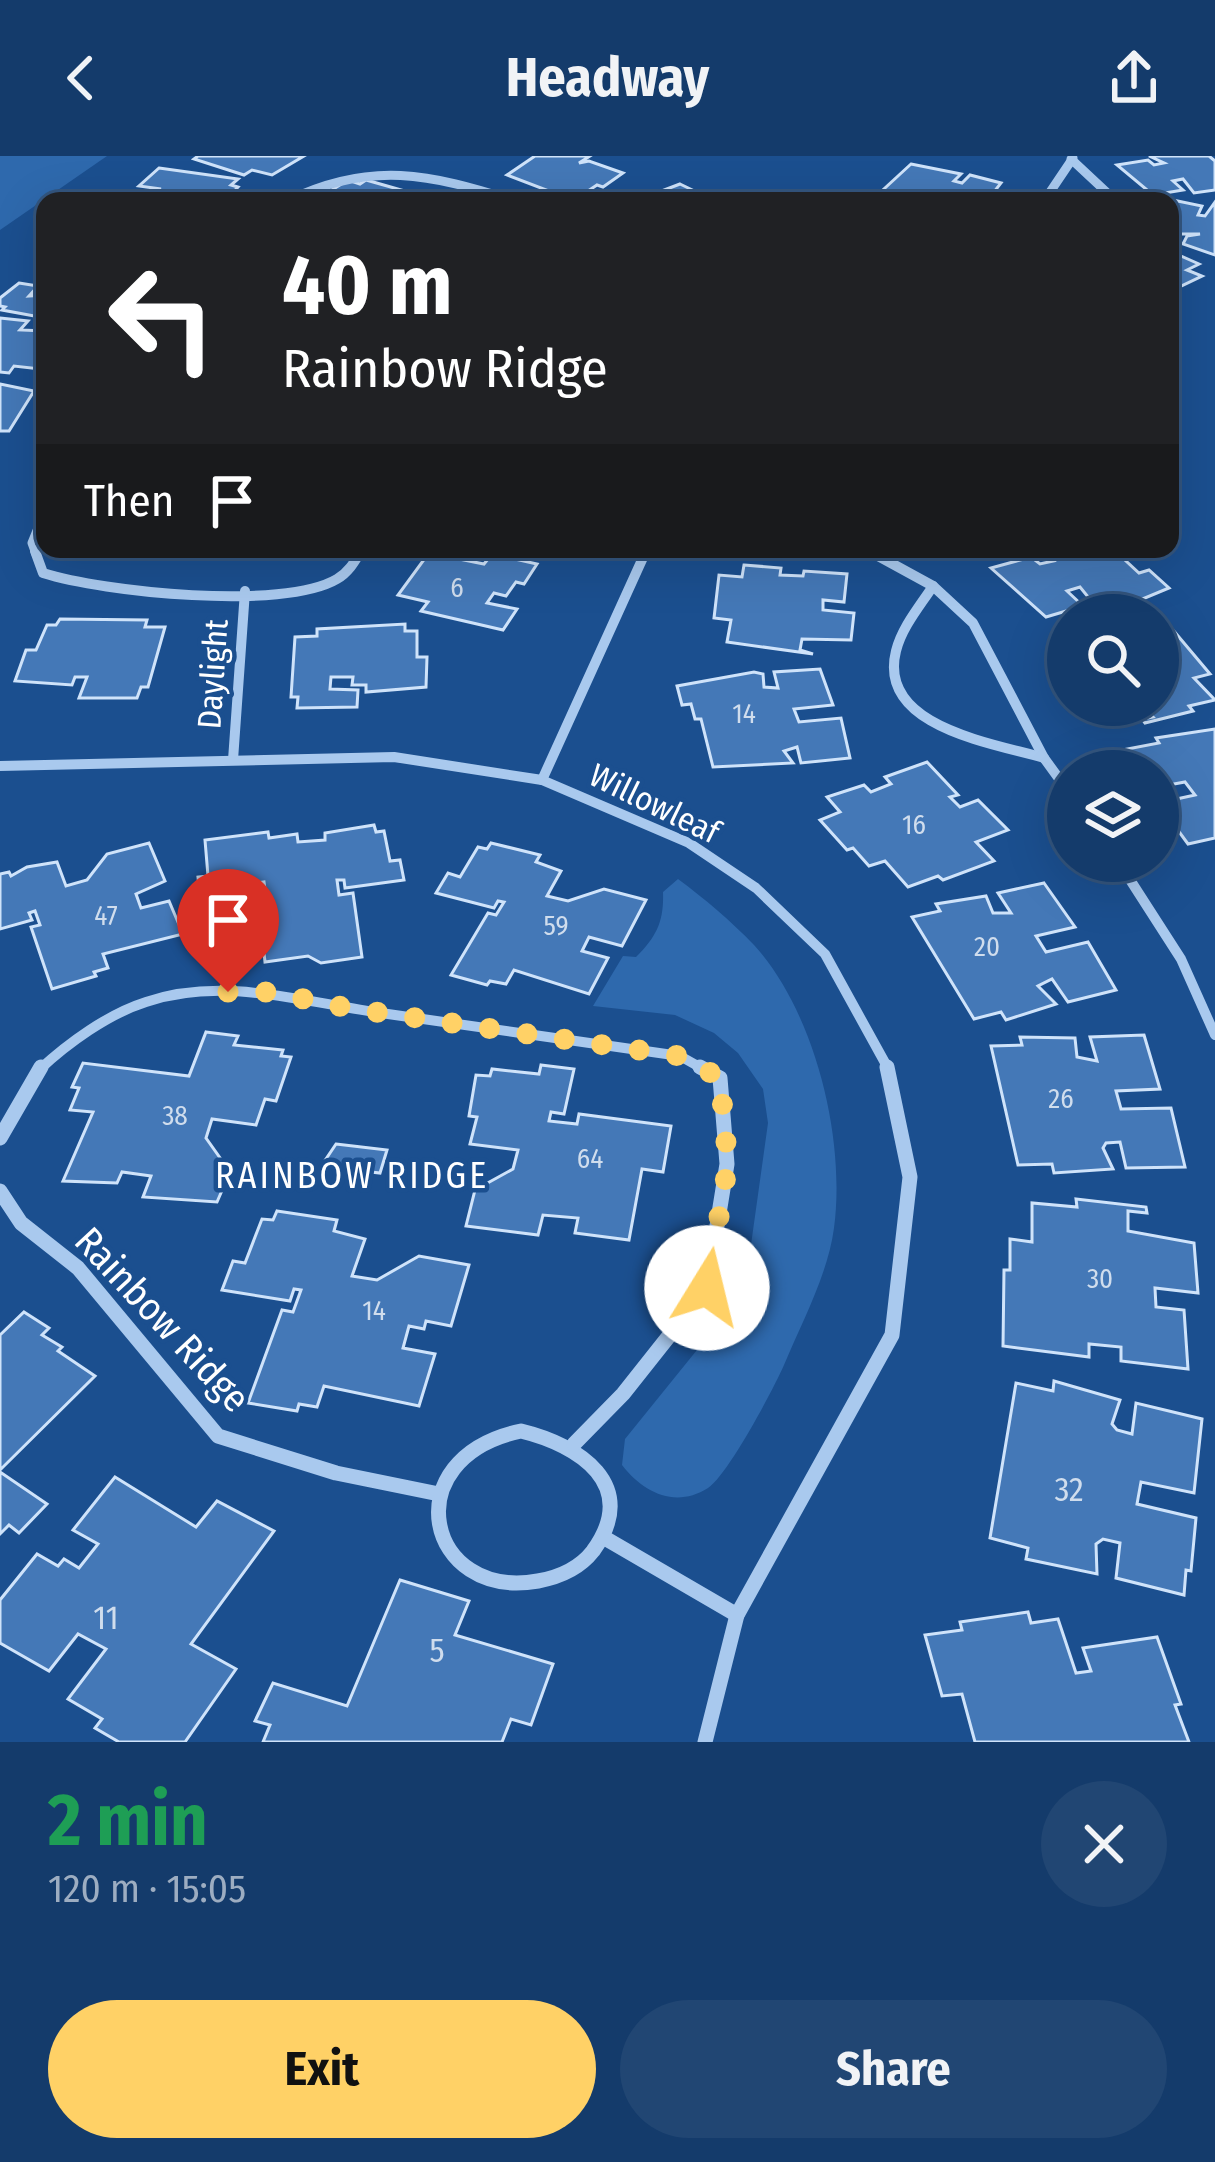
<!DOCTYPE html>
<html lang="en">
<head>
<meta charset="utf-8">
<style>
  body { margin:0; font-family:"Fira Sans Condensed",sans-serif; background:#214673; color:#f1f3f6; height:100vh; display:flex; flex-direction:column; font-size:45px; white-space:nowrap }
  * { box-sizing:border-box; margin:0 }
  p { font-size:39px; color:#9dadc1 }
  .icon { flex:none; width:66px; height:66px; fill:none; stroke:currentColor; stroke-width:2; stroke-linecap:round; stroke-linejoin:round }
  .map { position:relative; height:1586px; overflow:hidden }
  .drawer { display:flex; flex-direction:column; background:#143b6b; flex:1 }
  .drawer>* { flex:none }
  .hud { position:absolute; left:36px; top:36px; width:1143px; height:366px; border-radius:24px; box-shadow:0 12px 48px #0002,0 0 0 3px #33557e; background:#202124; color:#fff; overflow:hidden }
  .fabs { position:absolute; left:1047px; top:438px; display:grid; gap:24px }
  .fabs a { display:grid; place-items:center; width:132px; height:132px; border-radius:50%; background:#143b6b; box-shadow:0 12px 48px #0002,0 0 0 3px #33557e; font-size:60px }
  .pin { position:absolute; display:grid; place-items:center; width:102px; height:102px; color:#fff; margin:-123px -51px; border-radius:50% 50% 50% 0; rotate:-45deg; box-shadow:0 0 12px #0007 }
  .pin .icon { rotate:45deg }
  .me { position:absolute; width:132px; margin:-66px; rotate:9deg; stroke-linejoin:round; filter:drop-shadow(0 0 9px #0008) }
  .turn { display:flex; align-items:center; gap:42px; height:252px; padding:0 48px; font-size:54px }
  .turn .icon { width:156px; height:156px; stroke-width:2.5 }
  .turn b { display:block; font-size:84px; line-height:102px }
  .then { display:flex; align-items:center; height:114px; padding:0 48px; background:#0003; gap:24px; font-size:45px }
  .round { display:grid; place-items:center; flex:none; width:126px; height:126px; border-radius:63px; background:#214673 }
  .summary { display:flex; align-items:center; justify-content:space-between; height:204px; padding:0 48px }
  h1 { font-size:72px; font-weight:700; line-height:90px; color:#1e9e55 }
  .cta { display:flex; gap:24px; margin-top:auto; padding:24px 48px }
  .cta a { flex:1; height:138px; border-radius:72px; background:#ffd166; color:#111; font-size:48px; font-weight:700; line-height:138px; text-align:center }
  .cta a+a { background:#214673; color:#f1f3f6 }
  header { display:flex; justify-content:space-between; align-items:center; height:156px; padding:0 48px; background:#143b6b; font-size:54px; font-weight:700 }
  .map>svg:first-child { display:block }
  .green { fill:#2e69ad }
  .building { fill:#4478b7; stroke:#cfe3fa; stroke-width:3 }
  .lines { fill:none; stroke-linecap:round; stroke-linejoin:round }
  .minor-far2 { stroke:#a9c9ee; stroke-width:9 }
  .minor-far1 { stroke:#a9c9ee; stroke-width:10 }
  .minor { stroke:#a9c9ee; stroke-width:15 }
  .route { stroke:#ffd166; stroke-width:21; stroke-dasharray:0 37.8 }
  .labels { text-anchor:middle; stroke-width:9; stroke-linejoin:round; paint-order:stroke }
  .number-label { font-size:27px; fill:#d0dded }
  .street-label { font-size:33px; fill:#fff; stroke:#1b4f8f }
  .near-number-label { font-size:33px; fill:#d0dded }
  .neighbourhood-label { font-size:36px; letter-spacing:3px; fill:#fff; stroke:#1b4f8f }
  .near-street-label { font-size:39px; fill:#fff; stroke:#1b4f8f }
</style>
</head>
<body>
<header><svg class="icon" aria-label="back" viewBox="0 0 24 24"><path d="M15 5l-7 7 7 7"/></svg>Headway<svg class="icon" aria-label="share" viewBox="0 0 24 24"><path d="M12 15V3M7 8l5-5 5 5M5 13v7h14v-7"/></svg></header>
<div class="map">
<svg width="1215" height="1586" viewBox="0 0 1215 1586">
  <rect width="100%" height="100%" fill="#1b4f8f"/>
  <g class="green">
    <path d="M0,0H107L0,74Z"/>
    <path d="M678,723C705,743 731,765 754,789C815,856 846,983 834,1072C828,1118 802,1166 784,1209C773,1234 728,1319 708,1332C675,1353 643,1336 622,1309L625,1283L722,1163L749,1103L768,967L763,933L738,897L714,877L675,859L593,850L623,800L636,801C657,780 664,765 663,736Z"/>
  </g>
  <g class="building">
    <path d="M198,0H304L272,19L252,14L244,19L194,3Z"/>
    <path d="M535,0H590L579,7L589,5L623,17L603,31L597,29L579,41L567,42L507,19Z"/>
    <path d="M1149,0H1209L1215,5V34L1194,37L1183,23L1173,25L1183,34L1153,39L1117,9L1148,4L1154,9L1164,7Z"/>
    <path d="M911,8L961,18L954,25L962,27L970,19L1001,27L987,45L959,39L954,45L872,44Z"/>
    <path d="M159,12L238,23L231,29L238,31L225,45H137L149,35L161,33L139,30Z"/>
    <path d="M348,24L360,28L366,24L419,39L413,43L420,45H314Z"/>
    <path d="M680,28L711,43L644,45L655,41L651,39Z"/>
    <path d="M1168,43L1202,50L1198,59L1205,60L1215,46V99L1183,88L1187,80L1200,78H1170Z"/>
    <path d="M1174,97L1199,108L1187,114L1202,120L1177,132L1170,129V99Z"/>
    <path d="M19,127L38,130L29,140L45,139V162L2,154L5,151L0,150V142Z"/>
    <path d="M0,162L28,165L20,174L45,175V208L40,213L14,210L9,217L0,216Z"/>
    <path d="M0,228L34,235L9,275H0Z"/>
    <path d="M212,393H314H296L294,399L255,400L211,397Z"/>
    <path d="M461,393L454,402L484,408L492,398L537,408L524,428L516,426L506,440L494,437L487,447L517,453L503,474L421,455L428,446L398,439L431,394Z"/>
    <path d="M1033,393H1113L1139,417L1149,414L1169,432L1133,447L1128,443L1097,452L1080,431L1067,435L1083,450L1046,461L991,412L1031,401L1040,408L1053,405Z"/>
    <path d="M744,409L781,412L780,419L803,420L804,415L847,418L844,446L823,444V454L854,457L851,484L802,483L800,494L813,498L727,486L731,464L714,462L719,419L742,421Z"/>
    <path d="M60,463L147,464L145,471H165L148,531H141L137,542H79L87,521H75L72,529L15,525L26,494H36L47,469H56Z"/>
    <path d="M405,468V475H417V501H427L426,531L366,536V529H352L353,521H331L330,533L358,534L357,551L297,552L298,541H291L295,481L317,480V473Z"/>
    <path d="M1173,474L1210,518L1194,522L1215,544L1189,550L1193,555L1145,567L1142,563L1153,561L1143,550L1097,559L1089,549H1158V477Z"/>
    <path d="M820,513L833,549L794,553L799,566L841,562L850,602L801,607L797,591L784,595L793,607L713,611L701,563H695L691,548L682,549L677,530L754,516L763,518L764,531L778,532L774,516Z"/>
    <path d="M1215,573V682L1188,688L1158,647L1195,639L1185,626L1158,631V615H1138L1122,594L1159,587L1156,582Z"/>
    <path d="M927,606L958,639L950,641L960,651L978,644L1008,674L976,686L994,705L943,724L938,720L908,731L885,705L869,710L853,692L847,694L820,664L840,656L827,641L864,629L871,636L891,628L885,621Z"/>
    <path d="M374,669L376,676L384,675L390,705L400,704L404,724L345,732L344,724H337L339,739L353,737L362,801L321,807L308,800L265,806L258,741L266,740L264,726L256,727V735L200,742L198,721L208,720L205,684L268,676L269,682L297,678L298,686L325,684V677Z"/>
    <path d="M149,687L165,725L136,738L141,752L169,745L183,778L103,798L108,812L94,816L96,820L52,833L31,771L40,769L35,755L29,757L32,764L0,773V718L9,716L11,720L27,711L57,706L66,730L87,724L107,698Z"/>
    <path d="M491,687L540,699L536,706L561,715L547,740L568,745L604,733L646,744L622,790L589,781L582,795L608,802L589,838L514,814L506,828L490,825L487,829L451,819L488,757L496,759L504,746L498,745L494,752L436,737L448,717L460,721L478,691L487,693Z"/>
    <path d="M1044,727L1075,771L1036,780L1046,796L1088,786L1116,834L1068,846L1052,823L1038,830L1056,848L1006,864L1001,856L974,863L912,761L940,755L936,748L986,740L993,757H1011L998,737Z"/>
    <path d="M206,876L238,880L234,889L283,894L281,900L291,901L276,945L265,943L256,969L212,963L206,982L230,1016L217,1046L143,1041L151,1020L122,1016L117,1027L63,1025L93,956L70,954L79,932L72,931L83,907L189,920Z"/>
    <path d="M1144,879L1160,933L1116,935L1121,953L1171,952L1185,1011L1126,1012L1120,986L1106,987L1103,992L1113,1013L1054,1017L1052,1008L1018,1009L991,890L1022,889L1020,881L1075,882L1077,901L1097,905L1090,881Z"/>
    <path d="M541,909L574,913L564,958L551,956L549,965L577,968L579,958L671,970L663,1016L642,1013L629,1084L575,1077L578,1062L543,1059L538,1079L466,1070L475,1034L513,1013L518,994L470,988L477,961L469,960L476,919L490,920L492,913L539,918Z"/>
    <path d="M336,988L387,994L380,1017L328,1011L330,1007L324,1006Z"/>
    <path d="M1076,1043L1146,1051L1147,1057L1128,1055V1075L1194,1087L1198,1137L1155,1132L1156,1151L1184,1154L1188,1213L1121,1205V1191L1089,1188V1201L1003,1190L1004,1114H1010V1083L1032,1086V1047L1077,1051Z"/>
    <path d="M277,1055L337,1064L334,1075L365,1083L352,1120L377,1124L419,1100L469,1109L451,1170L426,1165L424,1173L409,1170L403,1192L435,1198L419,1250L324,1230L317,1251L299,1248L297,1255L248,1247L282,1154L293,1156L301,1134L294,1133L290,1145L222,1134L233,1105L245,1107L262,1063L273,1064Z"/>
    <path d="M24,1156L49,1172L42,1179L62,1191L58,1195L95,1220L0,1314V1179Z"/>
    <path d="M1054,1225L1120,1244L1112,1268L1117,1274L1132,1278L1136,1247L1202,1263L1194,1337L1141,1326L1137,1348L1196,1362L1191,1415L1186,1414L1184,1439L1116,1422L1120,1387L1103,1383L1096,1388L1097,1418L1026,1403L1028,1392L990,1382L1016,1227L1053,1235Z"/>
    <path d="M0,1316L47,1348L19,1377L9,1369L0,1378Z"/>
    <path d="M115,1321L196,1371L217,1345L274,1375L191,1488L236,1513L185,1586H119L95,1572L102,1563L68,1543L106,1493L78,1478L49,1515L0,1487V1444L37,1398L58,1410L64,1403L79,1412L98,1388L73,1374Z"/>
    <path d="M400,1424L469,1445L455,1479L553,1508L531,1569L511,1563L502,1586H263L270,1569L255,1565L273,1527L347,1550Z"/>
    <path d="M1028,1456L1031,1467L1058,1463L1076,1517L1091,1515L1083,1492L1157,1481L1181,1548L1175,1549L1189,1586H975L962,1538L942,1540L925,1479L962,1474L960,1466Z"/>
  </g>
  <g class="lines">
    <g class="minor-far2">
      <path d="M1071,3L1116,45"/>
      <path d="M287,45C371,4 430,18 515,45"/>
      <path d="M1044,45L1073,2"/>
      <path d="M866,393L874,398"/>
      <path d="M36,398L32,387L45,355"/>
      <path d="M360,398L362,393"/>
      <path d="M645,398L647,393"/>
    </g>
    <g class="minor-far1">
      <path d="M35,395L43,417C103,436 283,455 337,423C349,416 355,405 361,395"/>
      <path d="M869,395L933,430L973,467L1044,602L1068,635"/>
      <path d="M933,430C920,450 902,471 896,495C877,571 993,587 1044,602"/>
      <path d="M233,604L245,435"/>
      <path d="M0,610L394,601L542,624L689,687L756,732L825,798L889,914"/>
      <path d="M542,624L646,395"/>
      <path d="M1118,705L1181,803L1215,879"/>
      <path d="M39,914C68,887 108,858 146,846C223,820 304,846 381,857C481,871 580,886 680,900L705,914"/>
    </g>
    <g class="minor">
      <path d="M0,982L41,911"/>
      <path d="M0,1035L21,1067L78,1112L218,1280L336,1317L439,1338"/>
      <path d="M521,1275C579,1289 641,1329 593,1395C579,1413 560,1421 538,1425C426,1445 393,1302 521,1275Z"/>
      <path d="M574,1288L623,1238L707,1132L727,1008L720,922L700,911"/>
      <path d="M603,1381L737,1459"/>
      <path d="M705,1586L737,1459L892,1179L910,1021L887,911"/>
    </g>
  </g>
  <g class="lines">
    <path class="route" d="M228,836H270L348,852L680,900L720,922L728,1008L707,1132"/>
  </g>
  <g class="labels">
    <g class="number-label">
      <text x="457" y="441">6</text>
      <text x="744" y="567">14</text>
      <text x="914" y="678">16</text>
      <text x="106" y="769">47</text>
      <text x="556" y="779">59</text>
      <text x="987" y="800">20</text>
      <text x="1061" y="952">26</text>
      <text x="175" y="969">38</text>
      <text x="590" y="1012">64</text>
      <text x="1100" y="1132">30</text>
      <text x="374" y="1164">14</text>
    </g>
    <g class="street-label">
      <text transform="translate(212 518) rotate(-86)" y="12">Daylight</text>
      <text transform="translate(655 647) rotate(26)" y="12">Willowleaf</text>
    </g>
    <g class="near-number-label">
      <text x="1069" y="1345">32</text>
      <text x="106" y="1473">11</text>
      <text x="437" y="1506">5</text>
    </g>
    <g class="neighbourhood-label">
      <text x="352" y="1032">RAINBOW RIDGE</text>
    </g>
    <g class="near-street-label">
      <text transform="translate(163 1163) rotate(47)" y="14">Rainbow Ridge</text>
    </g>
  </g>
</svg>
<div class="fabs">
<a><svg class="icon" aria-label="search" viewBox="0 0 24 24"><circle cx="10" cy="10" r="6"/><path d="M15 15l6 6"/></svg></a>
<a><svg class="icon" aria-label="layers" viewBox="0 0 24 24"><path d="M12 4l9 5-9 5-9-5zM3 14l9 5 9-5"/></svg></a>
</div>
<div class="pin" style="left:228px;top:836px;background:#d93025"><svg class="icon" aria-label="arrive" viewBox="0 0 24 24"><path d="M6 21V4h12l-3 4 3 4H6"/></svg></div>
<svg class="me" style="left:707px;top:1132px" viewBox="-20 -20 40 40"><circle r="19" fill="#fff"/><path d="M0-13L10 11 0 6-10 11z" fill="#ffd166"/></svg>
<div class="hud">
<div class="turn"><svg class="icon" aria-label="left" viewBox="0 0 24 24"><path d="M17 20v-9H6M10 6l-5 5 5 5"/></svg><div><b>40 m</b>Rainbow Ridge</div></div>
<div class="then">Then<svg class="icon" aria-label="arrive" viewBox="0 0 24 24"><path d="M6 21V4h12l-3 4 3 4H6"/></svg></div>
</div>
</div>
<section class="drawer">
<div class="summary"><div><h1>2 min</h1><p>120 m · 15:05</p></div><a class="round"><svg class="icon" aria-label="close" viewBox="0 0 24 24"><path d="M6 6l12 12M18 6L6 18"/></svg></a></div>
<div class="cta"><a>Exit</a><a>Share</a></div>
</section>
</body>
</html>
